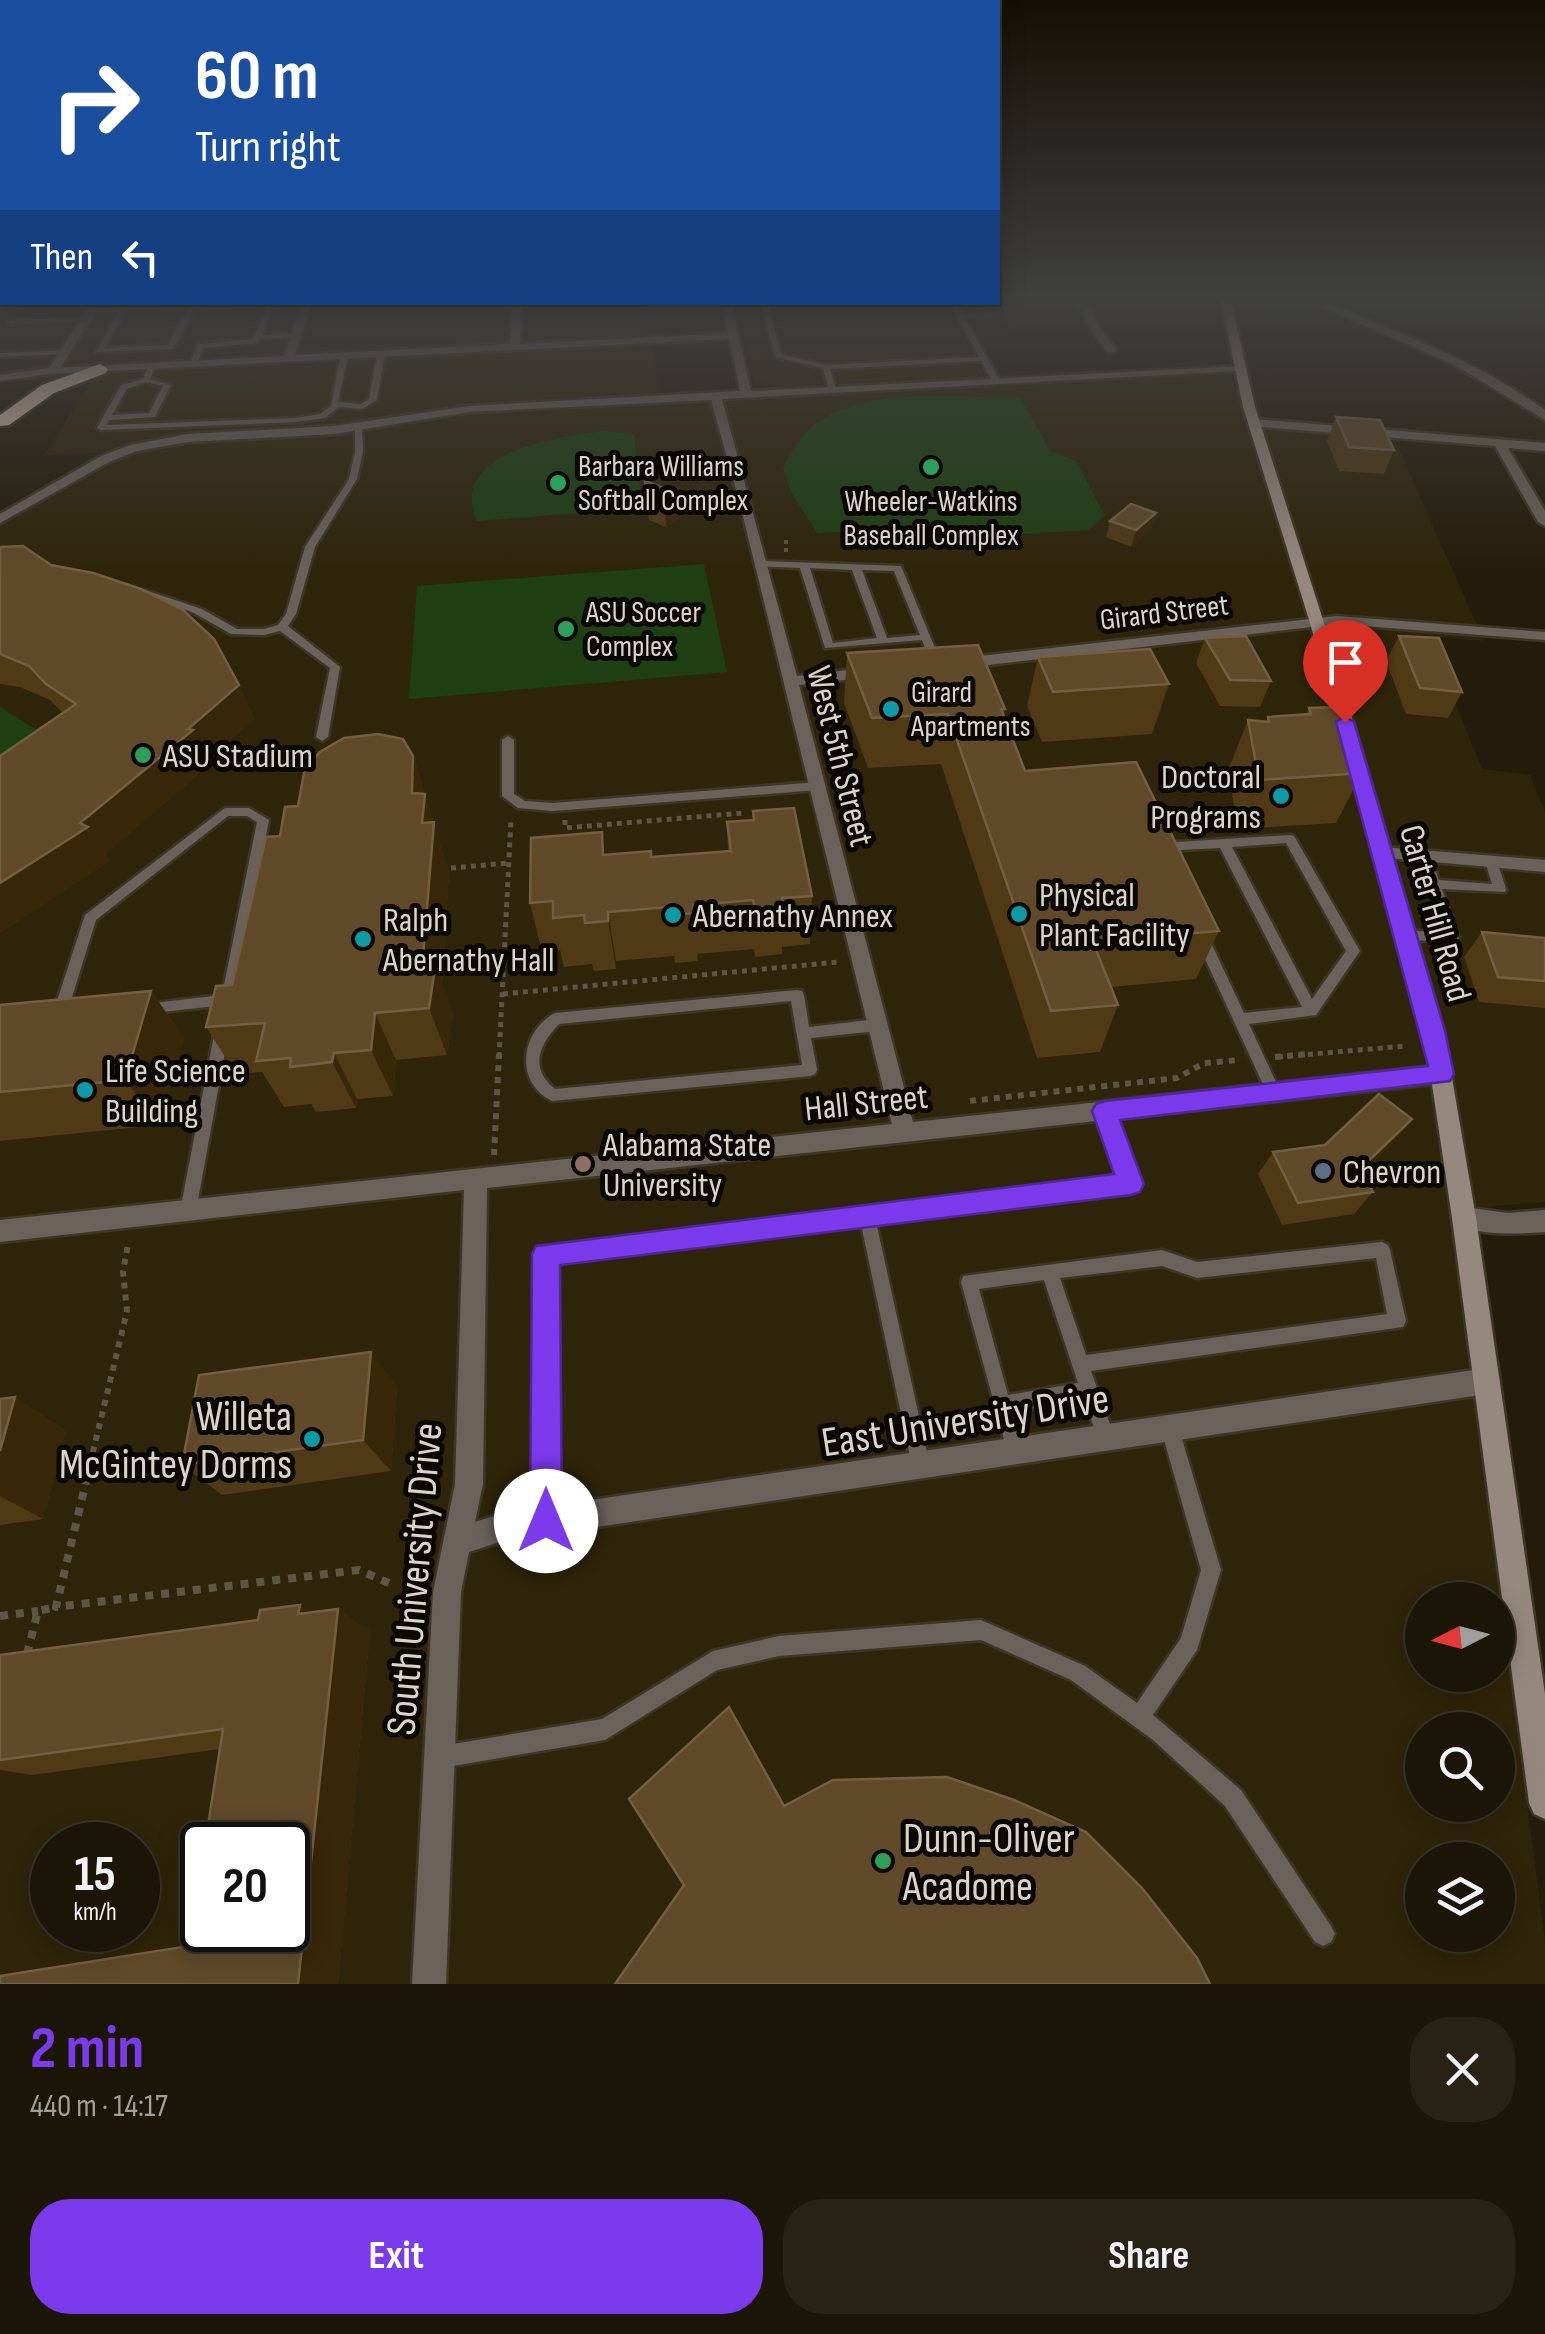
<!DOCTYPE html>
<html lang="en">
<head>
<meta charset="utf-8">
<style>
  body { margin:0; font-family:"Sofia Sans Condensed",sans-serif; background:#292316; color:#f1f3f6; height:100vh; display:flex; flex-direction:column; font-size:38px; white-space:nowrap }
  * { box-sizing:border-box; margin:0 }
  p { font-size:32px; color:#a09f9c }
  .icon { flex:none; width:55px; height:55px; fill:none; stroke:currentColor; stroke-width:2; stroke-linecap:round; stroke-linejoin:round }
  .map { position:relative; height:1984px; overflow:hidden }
  .side { display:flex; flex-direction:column; background:#1c1608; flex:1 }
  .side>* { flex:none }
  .top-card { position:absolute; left:0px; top:0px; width:1000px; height:305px; box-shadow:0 5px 25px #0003,0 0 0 2px #3a3529; background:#1a4fa0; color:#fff; overflow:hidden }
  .needle { width:65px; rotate:264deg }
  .buttons { position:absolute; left:1405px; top:1582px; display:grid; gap:20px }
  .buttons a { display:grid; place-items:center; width:110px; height:110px; border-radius:50%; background:#1c1608; box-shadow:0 5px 25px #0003,0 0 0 2px #3a3529; font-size:50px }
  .speed { position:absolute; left:30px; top:1822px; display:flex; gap:20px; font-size:50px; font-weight:700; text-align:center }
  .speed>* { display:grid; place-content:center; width:130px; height:130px; border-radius:50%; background:#1c1608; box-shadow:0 5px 25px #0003,0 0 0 2px #3a3529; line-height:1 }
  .speed small { font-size:25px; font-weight:400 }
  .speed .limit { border:5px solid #111; border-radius:15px; background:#fff; color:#111 }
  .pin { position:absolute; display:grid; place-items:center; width:85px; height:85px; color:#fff; margin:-102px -42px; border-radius:50% 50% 50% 0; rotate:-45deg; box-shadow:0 0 10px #0007 }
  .pin .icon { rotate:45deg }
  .me { position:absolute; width:110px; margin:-55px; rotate:0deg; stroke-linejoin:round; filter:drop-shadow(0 0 8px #0008) }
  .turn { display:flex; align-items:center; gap:35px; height:210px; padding:0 30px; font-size:45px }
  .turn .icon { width:130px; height:130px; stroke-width:2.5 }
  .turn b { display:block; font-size:70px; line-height:85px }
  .then { display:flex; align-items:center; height:95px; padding:0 30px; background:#0003; gap:20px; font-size:38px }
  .round { display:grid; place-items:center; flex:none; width:105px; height:105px; border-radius:40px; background:#292316 }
  .headline { display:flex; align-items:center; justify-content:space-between; height:170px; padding:0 30px }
  h1 { font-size:60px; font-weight:700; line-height:75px; color:#7c3aed }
  .action { display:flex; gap:20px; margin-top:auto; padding:20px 30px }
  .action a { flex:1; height:115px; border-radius:40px; background:#7c3aed; color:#fff; font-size:40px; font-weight:700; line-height:115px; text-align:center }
  .action a+a { background:#292316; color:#f1f3f6 }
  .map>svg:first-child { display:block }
  .built { fill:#2f250a; fill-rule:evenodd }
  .green { fill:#1e4012 }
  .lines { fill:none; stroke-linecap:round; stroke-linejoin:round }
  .service-casing { stroke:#3e3726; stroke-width:5 }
  .minor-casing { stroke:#3e3726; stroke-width:5 }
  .tertiary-casing { stroke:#3e3726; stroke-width:5 }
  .secondary-casing { stroke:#3e3726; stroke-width:5 }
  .motorway-casing { stroke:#3e3726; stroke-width:5 }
  .path-far3 { stroke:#5e5747; stroke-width:4; stroke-dasharray:4 4; stroke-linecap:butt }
  .path-far2 { stroke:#5e5747; stroke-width:5; stroke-dasharray:5 5; stroke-linecap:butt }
  .path-far1 { stroke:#5e5747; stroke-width:6; stroke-dasharray:6 6; stroke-linecap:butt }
  .path { stroke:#5e5747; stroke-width:8; stroke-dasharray:8 8; stroke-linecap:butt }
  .service { fill:#6b625c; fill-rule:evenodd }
  .minor { fill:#6b625c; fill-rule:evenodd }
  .tertiary { fill:#6b625c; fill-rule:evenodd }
  .secondary { fill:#97887f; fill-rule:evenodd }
  .motorway { fill:#d8c0b2; fill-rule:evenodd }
  .wall { fill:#513a16 }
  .shaded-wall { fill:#39270a }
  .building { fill:#604a2a; stroke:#736043; stroke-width:2.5 }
  .route { fill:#7c3aed; stroke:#51269a; stroke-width:2.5 }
  .leisure-dot { fill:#2e9e5b; stroke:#0b0803; stroke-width:4 }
  .culture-dot { fill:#0f9aa8; stroke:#0b0803; stroke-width:4 }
  .education-dot { fill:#8d6e63; stroke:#0b0803; stroke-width:4 }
  .service-dot { fill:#5c6f8a; stroke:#0b0803; stroke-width:4 }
  .labels { text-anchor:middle; stroke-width:10; stroke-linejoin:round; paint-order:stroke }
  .far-poi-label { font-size:30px; fill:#dad5c9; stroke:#0b0803; text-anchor:start }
  .far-street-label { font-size:30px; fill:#dad5c9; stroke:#0b0803 }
  .poi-label { font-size:35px; fill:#dad5c9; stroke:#0b0803; text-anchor:start }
  .street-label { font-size:35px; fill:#dad5c9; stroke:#0b0803 }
  .near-poi-label { font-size:42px; fill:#dad5c9; stroke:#0b0803; text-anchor:end }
  .near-street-label { font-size:42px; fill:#dad5c9; stroke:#0b0803 }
</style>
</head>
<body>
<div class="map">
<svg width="1545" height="1984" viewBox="0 0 1545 1984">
  <rect width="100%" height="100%" fill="#251d0b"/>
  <path class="built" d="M998,296H1010L1014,320L955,323L988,382L1230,371L1247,426L1394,438L1484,641L1428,636L1482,769L1530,775L1545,812V1202L1449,1210L1545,1941V1984H0V522L87,469L130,451L45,455L93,377L0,383V313L7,302L646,303L660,399L757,394L734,303L998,302ZM1422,1600H1498V1675H1422ZM1422,1730H1498V1805H1422ZM52,1845H138V1930H52ZM202,1845H288V1930H202ZM1422,1860H1498V1935H1422Z"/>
  <g class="green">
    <path d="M1020,397L1050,451L1076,461L1105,516L1088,530L975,537L948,528L817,533L791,492L783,469C820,375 939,400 1020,397Z"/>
    <path d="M606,431L634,434L642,503L632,509L477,521C446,451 561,436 606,431Z"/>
    <path d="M704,564L727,672L409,699L417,586Z"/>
    <path d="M0,707L60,744L0,779Z"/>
  </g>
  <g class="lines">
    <g class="service-casing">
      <g id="service">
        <path d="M124,302H130L128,307L216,302H275L262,335L296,333L300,335L296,337L260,339L256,343L204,348L195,366H189L198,344L253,339L268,304L196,308L173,349L96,352L118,312L92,313L89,311L121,307ZM188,308L168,345L104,348L126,311Z"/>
        <path d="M760,302H767L781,354L826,365L979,357L949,302H956L963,315L987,314L991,316L965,319L999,379L992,381L981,361L830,369L836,388L829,390L823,368L775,357Z"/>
        <path d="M90,317L87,321L11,324L7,322L11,320Z"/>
        <path d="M69,350L70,352L66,354L0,357V353Z"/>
        <path d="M381,352L385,354L377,400L362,409L339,407L325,418L296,422L101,430L97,428L121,385L143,379L149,364L156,366L150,379L171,385L155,417L109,420L107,425L296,418L320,414L331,406L340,356L344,354L348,356L338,402L361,404L369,399L377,354ZM146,382L163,386L149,413L112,415L127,389Z"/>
        <path d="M355,425L362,427L363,452L357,479L315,547L296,614L288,626L340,667L328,737L322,741L316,737L330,668L280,631L264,635L231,634L194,613L137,592L145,590L202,609L237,629H264L278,625L286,614L305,547L349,479L355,452Z"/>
        <path d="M761,561L901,566L942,665L937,668L933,667L922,640L825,648L800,568L758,566L756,564ZM810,568L852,570L877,638L833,643ZM862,570L894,571L920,635L887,638Z"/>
        <path d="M508,736L514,740V794L525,801L553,803L817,782L823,786L817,790L553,811L518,808L502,796V740Z"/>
        <path d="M225,808H249L269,820L233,1004L145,1014L140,1013L138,1009L140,1005L145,1004L222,995L257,822L247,816H228L96,920L67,1013L65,1017H55L53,1013L85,915Z"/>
        <path d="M1290,835L1294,836L1360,951L1316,1015L1249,1024L1281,1093L1279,1097L1274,1099L1269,1097L1267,1093L1194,935L1196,932H1206L1244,1013L1302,1007L1220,848L1161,851L1155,847L1161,843ZM1286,843L1346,951L1312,999L1232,847Z"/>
        <path d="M1425,852L1431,856L1439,880L1492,884L1485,861L1491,857L1497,861L1506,889L1505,892L1442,889L1459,939L1457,942L1406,940L1399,935L1406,930L1444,933L1419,856Z"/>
        <path d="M797,990L802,991L804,995L809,1027L877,1019L882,1021L884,1025L882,1029L877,1031L811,1038L817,1070L815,1074L810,1076L552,1101C514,1082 520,1032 555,1013ZM791,1001L802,1065L555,1089C529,1068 539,1045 559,1024Z"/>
        <path d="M222,1024L227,1026L229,1030L196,1211L194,1216L188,1218L182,1216L180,1211L215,1030L217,1026Z"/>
        <path d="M1105,1105L1110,1107L1112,1111L1139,1184L1137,1189L876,1222L930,1466L928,1473L921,1475L914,1473L912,1466L861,1224L554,1262L555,1521L553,1528L546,1530L539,1528L537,1521L538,1255L540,1250L1121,1178L1098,1111L1100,1107Z"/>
        <path d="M1382,1242L1388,1245L1390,1250L1406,1321L1403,1327L1091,1371L1115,1438L1112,1444L1106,1447L1100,1444L1084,1400L1013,1412L1024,1452L1021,1458L1015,1461L1009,1458L961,1282L963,1276L1162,1250L1197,1262ZM1376,1258L1387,1314L1086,1355L1060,1278L1162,1266L1197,1278ZM1044,1280L1078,1383L1008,1395L979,1289Z"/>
        <path d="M1170,1420L1176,1423L1179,1429L1221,1570L1197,1650L1153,1715L1241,1790L1331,1926L1335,1934L1331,1942L1323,1946L1315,1942L1225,1806L1153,1740L1071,1680L981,1640L779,1656L717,1670L605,1740L441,1768L433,1765L430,1757L433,1749L441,1746L602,1719L713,1651L779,1636L981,1620L1085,1666L1137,1703L1181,1638L1201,1570L1161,1429L1164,1423Z"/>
      </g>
    </g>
    <g class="minor-casing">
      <g id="minor">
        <path d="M1077,296H1087L1096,322L1116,350L1115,352H1107L1086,322Z"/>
        <path d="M1297,296H1310C1391,330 1473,358 1545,410V420L1455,365Z"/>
        <path d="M302,302H312L295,355L510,344L512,302H522L520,344L728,333L721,302H731L751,391L1243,366V370L1239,371L722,399L797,676L873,667L881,672L873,677L799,685L913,1122L1442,1065L1449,1068L1453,1074L1449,1080L1442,1083L487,1188L483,1484L475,1522L503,1513L1487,1368L1496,1372L1500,1381L1496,1390L1487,1394L503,1541L469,1552L461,1592L446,1984H412L433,1592L455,1484L464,1190L0,1242V1220L892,1124L740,504L711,400L469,412L334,434L188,442L137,451L109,462L0,523V514L101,456L130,445L188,434L334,426L469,406L740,391L729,339L53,374L47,371L53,368L284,356Z"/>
        <path d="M1254,419L1545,443V451L1508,448L1545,511V526L1538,522L1495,446L1250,426L1248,423Z"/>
        <path d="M1337,616L1545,632V640L1337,624L962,668L954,663L962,658Z"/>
        <path d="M1383,847L1545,860V872L1377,857L1374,853L1377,849Z"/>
        <path d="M1464,1207L1508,1213L1545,1210V1232C1515,1234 1484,1236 1456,1225L1452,1218L1456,1211Z"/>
      </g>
    </g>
    <g class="tertiary-casing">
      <path id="tertiary" d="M92,302H102L57,373L0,381V375L49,368Z"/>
    </g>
    <g class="secondary-casing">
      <path id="secondary" d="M1220,296H1230L1255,407L1324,623L1444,1031L1476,1218L1545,1694V1819L1534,1814L1529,1803L1452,1218L1424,1031L1310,623L1243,407Z"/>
    </g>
    <g class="motorway-casing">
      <path id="motorway" d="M100,364L108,369L106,373L54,393L9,425L0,426V415L42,385Z"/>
    </g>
    <path class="path-far3" d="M786,540V553"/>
    <g class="path-far2">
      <path d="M565,820V828L743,813"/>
      <path d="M441,869L508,863"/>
      <path d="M503,994L838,962"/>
      <path d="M499,1057L511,819"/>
      <path d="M1278,1057L1405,1046"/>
    </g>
    <g class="path-far1">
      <path d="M1275,1057L1307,1054"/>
      <path d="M970,1101L1177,1078L1204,1063L1239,1060"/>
      <path d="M494,1155L499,1054"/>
      <path d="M90,1464L127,1311L123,1272L128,1244"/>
    </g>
    <g class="path">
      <path d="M91,1461L56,1607L359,1570L393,1585"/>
      <path d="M0,1616L38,1611"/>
      <path d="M27,1654L38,1611L56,1607"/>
    </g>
    <use href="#service" class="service"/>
    <use href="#minor" class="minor"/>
    <use href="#tertiary" class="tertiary"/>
    <use href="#secondary" class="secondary"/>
    <use href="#motorway" class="motorway"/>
  </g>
  <g class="wall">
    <path d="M1336,417L1394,450L1384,474L1339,471L1327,441Z"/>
    <path d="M645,481L686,496L687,513L666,527L649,520Z"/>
    <path d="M1156,513L1151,529L1131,547L1106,537L1110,521Z"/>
    <path d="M0,547L239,685L254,719L208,760L210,764L105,854L109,861L0,933L63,713L50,700L20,687L0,684Z"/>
    <path d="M1399,636L1462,692L1448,718L1406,714L1386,661Z"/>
    <path d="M1205,638L1271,681L1260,707L1220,706L1196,663Z"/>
    <path d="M847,653L1005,709L1004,717L1025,771L1219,931L1196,979L1111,987L1118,1005L1100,1052L1037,1058L941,764L868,768L844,703Z"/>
    <path d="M1038,657L1169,684L1152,734L1042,742L1027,706Z"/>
    <path d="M1309,708L1362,773L1336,823L1238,829L1228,770L1248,720L1266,722L1268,717L1306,715Z"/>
    <path d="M413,756L449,872L442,985L453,1015L447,1055L396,1060L393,1096L357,1099L356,1108L316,1112L311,1104L284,1107L262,1072L236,1074L206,1027L232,985L280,836L298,806Z"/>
    <path d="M753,811L812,896L810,944L782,947V954L755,957L754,949L697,954L698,961L675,963L674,956L616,961V969L594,971L592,964L564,967L560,950L542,952L530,903L606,854L652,857L728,851L727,822L753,820Z"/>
    <path d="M1482,932L1545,938V1008L1479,1002L1464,957Z"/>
    <path d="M151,991L184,1038L160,1125L0,1141V1005Z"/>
    <path d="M1394,1142L1362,1172L1373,1192L1354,1214L1282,1225L1258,1174L1273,1152Z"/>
    <path d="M397,1387L391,1471L222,1495L182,1465Z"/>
    <path d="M15,1397L65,1431L43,1519L0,1525V1399Z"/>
    <path d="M312,1612L370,1630L338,1984H0L189,1946L220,1749L32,1775L0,1770V1655Z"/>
  </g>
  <g class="shaded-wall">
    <path d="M686,496L687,513L666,527L665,510Z"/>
    <path d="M1156,513L1151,529L1131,547L1136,530Z"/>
    <path d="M239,685L254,719L208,760L210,764L105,854L109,861L0,933V883L80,823Z"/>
    <path d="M413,756L449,872L442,985L453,1015L447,1055L429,1008L422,968L412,793Z"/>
    <path d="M608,912L616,961V969L608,921Z"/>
    <path d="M151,991L184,1038L160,1125L125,1080Z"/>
    <path d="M375,1013L396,1060L393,1096L371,1050Z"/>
    <path d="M334,1053L357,1099L356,1108L332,1062Z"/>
    <path d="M1412,1119L1394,1142L1343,1191L1360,1169Z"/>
    <path d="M371,1352L397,1387L391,1471L363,1440Z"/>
    <path d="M15,1397L65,1431L43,1519L0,1496V1451Z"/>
    <path d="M300,1605L334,1626L298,1614Z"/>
    <path d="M338,1609L370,1630L338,1984H298Z"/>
  </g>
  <g class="building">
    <path d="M1336,417L1380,420L1394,450L1349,447Z"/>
    <path d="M645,481L686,496L665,510L647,503Z"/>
    <path d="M1131,504L1156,513L1136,530L1110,521Z"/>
    <path d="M23,546L51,565L93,573L141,589L183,610L214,639L239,685L188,729L193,730L80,823L88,827L0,883V756L76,704L46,684L29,666L0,654V547Z"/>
    <path d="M1246,636L1271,681L1230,680L1205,638Z"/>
    <path d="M1399,636L1439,638L1462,692L1420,688Z"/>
    <path d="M978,645L1005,709H1001L1025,771L1136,762L1219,931L1093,942L1118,1005L1051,1011L948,714L872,718L847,653Z"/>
    <path d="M1150,649L1169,684L1053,692L1038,657Z"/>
    <path d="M1343,707L1362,773L1259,780L1248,720L1269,722L1268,717L1311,714L1309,708Z"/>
    <path d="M378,734L403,739L413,756L412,793L425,794L422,823L434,822L422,968L435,967L429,1008L375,1013L371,1050L334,1053L332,1062L290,1067L291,1058L256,1061L265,1023L206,1027L216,986L232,985L266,837L280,836L285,807L298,806L305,767L320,752L344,738Z"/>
    <path d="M794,808L812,896L782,898L783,906L755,908L753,900L693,905L694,913L670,915L669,907L608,912V921L585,923L584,915L553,918V901L530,903L531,838L602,832L603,855L651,851V857L731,851L727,822L754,820L753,811Z"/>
    <path d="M1482,932L1545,938V981L1498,977Z"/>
    <path d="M151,991L125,1080L0,1092V1005Z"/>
    <path d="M1379,1094L1412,1119L1360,1169L1373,1192L1298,1203L1273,1152L1325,1145Z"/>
    <path d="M371,1352L363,1440L182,1465L199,1375Z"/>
    <path d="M15,1397L0,1451V1399Z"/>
    <path d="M300,1605L298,1614L338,1609L298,1984H0V1976L189,1946L202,1860V1930H288V1845H205L223,1729L0,1760V1655L258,1620L260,1610Z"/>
    <path d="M729,1707L784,1806L833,1780L947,1777L1014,1800L1086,1832L1142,1888L1197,1958L1210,1984H615L684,1885L629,1799Z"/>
  </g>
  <linearGradient id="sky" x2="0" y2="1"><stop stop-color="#141006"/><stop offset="0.52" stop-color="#40403f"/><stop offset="1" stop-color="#40403f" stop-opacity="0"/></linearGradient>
  <rect width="1545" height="573" fill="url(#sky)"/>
  <path class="route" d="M1345,716L1354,722L1445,1031L1454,1074L1450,1081L1120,1120L1144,1184L1140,1192L1131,1195L560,1265L562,1521L557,1532L546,1537L535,1532L530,1521L532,1254L536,1246L1114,1174L1092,1111L1096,1104L1105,1101L1428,1066L1336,722Z"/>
  <g class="leisure-dot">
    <circle cx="931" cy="467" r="10"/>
    <circle cx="558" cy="483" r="10"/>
    <circle cx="566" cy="629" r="10"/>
    <circle cx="143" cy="755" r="10"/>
    <circle cx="883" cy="1861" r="10"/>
  </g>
  <g class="culture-dot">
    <circle cx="891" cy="709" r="10"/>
    <circle cx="1281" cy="796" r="10"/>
    <circle cx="1019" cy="914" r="10"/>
    <circle cx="673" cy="915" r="10"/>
    <circle cx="363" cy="939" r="10"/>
    <circle cx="85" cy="1090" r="10"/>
    <circle cx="312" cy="1439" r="10"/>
  </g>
  <circle class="education-dot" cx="583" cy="1164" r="10"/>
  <circle class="service-dot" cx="1323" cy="1171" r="10"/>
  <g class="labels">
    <g class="far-poi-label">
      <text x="578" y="476">Barbara Williams<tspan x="578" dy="34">Softball Complex</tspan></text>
      <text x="931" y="511" text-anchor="middle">Wheeler-Watkins<tspan x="931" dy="34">Baseball Complex</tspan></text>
      <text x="586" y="622">ASU Soccer<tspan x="586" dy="34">Complex</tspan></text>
      <text x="911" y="702">Girard<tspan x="911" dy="34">Apartments</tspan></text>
    </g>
    <g class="far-street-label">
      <text transform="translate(1164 612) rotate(-7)" y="10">Girard Street</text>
    </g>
    <g class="poi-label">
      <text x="163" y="767">ASU Stadium</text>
      <text x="1261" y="788" text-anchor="end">Doctoral<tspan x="1261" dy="40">Programs</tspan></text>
      <text x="1039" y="906">Physical<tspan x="1039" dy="40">Plant Facility</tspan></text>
      <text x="693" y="927">Abernathy Annex</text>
      <text x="383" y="931">Ralph<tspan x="383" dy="40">Abernathy Hall</tspan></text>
      <text x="105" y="1082">Life Science<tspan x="105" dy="40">Building</tspan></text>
      <text x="603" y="1156">Alabama State<tspan x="603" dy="40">University</tspan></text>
      <text x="1343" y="1183">Chevron</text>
    </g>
    <g class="street-label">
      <text transform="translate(841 756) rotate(76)" y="12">West 5th Street</text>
      <text transform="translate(1436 913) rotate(74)" y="12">Carter Hill Road</text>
      <text transform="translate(866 1102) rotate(-6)" y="12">Hall Street</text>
    </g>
    <g class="near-poi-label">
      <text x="292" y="1430">Willeta<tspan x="292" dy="48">McGintey Dorms</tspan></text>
      <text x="903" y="1852" text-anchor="start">Dunn-Oliver<tspan x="903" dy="48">Acadome</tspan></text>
    </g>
    <g class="near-street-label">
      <text transform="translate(965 1419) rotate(-9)" y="15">East University Drive</text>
      <text transform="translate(413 1579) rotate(-85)" y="15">South University Drive</text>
    </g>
  </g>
</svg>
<div class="buttons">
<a><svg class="needle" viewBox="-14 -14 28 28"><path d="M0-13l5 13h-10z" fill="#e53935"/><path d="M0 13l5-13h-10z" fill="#a09f9c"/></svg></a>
<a><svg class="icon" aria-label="search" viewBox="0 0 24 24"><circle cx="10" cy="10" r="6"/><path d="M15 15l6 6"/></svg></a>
<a><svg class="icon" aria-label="layers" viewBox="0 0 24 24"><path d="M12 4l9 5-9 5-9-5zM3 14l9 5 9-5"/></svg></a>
</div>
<div class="speed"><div>15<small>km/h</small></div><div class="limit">20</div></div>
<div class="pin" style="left:1345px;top:722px;background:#d93025"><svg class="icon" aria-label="arrive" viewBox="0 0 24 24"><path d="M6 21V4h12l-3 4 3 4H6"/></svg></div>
<svg class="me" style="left:546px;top:1521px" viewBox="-20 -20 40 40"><circle r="19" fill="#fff"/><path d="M0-13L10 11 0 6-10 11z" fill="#7c3aed"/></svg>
<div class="top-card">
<div class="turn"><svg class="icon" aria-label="right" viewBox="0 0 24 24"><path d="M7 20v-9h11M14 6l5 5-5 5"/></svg><div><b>60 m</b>Turn right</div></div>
<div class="then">Then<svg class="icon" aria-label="left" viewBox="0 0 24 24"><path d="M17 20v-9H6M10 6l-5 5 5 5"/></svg></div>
</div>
</div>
<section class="side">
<div class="headline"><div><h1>2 min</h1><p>440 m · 14:17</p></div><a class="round"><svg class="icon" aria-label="close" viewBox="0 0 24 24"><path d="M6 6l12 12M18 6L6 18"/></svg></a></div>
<div class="action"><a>Exit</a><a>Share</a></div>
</section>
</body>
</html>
